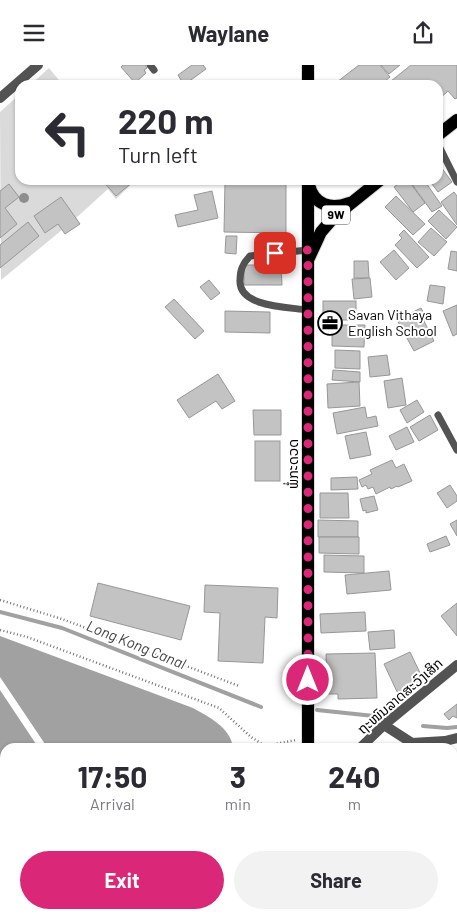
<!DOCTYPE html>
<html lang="en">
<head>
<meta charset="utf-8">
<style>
  body { margin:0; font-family:Barlow,"Noto Sans Lao",sans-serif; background:#f2f2f3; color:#2b2b33; height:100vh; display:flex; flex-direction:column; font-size:19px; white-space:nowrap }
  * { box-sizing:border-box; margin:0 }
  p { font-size:16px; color:#7c7c81 }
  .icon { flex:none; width:28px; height:28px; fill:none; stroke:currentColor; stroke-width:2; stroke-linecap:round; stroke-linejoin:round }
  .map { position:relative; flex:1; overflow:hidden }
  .drawer { position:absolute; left:0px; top:678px; width:458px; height:176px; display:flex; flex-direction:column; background:#fff; border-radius:15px 15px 0 0; box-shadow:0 1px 4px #0004 }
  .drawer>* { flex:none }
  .hud { position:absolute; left:15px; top:15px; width:428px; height:105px; border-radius:15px; box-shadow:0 1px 4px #0004; background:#fff; color:#2b2b33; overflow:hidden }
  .pin { position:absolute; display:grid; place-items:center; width:42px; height:42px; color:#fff; margin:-21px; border-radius:10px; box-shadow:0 2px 8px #0006 }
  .me { position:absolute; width:55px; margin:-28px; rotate:0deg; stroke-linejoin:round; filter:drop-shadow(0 0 4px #0008) }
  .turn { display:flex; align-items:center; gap:18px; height:105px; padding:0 20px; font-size:22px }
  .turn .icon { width:65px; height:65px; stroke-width:2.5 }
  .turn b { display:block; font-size:35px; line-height:42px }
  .eta { display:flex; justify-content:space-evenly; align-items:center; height:85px; text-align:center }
  .eta b { font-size:30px; font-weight:700; line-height:35px }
  .cta { display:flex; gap:10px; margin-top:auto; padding:10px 20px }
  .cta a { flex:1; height:58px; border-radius:30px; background:#db2777; color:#fff; font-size:20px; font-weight:700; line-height:58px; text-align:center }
  .cta a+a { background:#f2f2f3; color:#2b2b33 }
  header { display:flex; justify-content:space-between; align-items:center; height:65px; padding:0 20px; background:#fff; font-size:22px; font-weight:700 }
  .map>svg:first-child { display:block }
  .green { fill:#dadada }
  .water { fill:#a1a1a1 }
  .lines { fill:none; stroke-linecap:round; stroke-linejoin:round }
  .stream { stroke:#a1a1a1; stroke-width:4 }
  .building { fill:#c3c3c3; stroke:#979797 }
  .primary-casing { stroke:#dbdbdb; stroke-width:14 }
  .path { stroke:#757575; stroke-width:2.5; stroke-dasharray:1 2.5; stroke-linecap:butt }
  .service { stroke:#535353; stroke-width:7 }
  .minor { stroke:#535353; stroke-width:10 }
  .tertiary { stroke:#535353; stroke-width:10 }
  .primary { stroke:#000; stroke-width:12 }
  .tree { fill:#8e8e8e }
  .route { stroke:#db2777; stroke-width:9; stroke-dasharray:0 16.2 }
  .labels { text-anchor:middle; stroke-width:4; stroke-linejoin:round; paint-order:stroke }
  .shield { fill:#fff; stroke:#4c4c4c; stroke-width:1 }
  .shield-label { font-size:12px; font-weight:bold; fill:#000 }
  .poi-label { font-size:14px; fill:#000; stroke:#fff; text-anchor:start }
  .street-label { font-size:14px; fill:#000; stroke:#fff }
  .water-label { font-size:15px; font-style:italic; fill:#424242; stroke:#fff }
</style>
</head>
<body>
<header><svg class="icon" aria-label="menu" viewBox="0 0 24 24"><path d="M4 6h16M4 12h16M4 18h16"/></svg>Waylane<svg class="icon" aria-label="share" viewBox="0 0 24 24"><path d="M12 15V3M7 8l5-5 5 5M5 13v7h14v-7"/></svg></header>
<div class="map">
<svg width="457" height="853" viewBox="0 0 457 853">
  <rect width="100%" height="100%" fill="#fff"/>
  <g class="green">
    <path d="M49,3L63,20H30Z"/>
    <path d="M20,29V115H136L116,134L108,124L76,153L80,159L65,169L62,165L1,215L0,47Z"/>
  </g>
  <g class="water">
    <path d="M0,571L193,643C209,652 230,662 233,682H47L0,612Z"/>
    <path d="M0,625L38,682H5V768L0,761Z"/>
    <path d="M0,777L5,784V849H26L20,853H0Z"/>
  </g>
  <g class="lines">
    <g class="stream">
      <path d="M0,547L62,563L261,642"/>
      <path d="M317,645L374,651"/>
      <path d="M423,661L447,663L457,662"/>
    </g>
  </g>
  <g class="building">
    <path d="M123,0H145L147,3L144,5L146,8L135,18L121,2Z"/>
    <path d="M192,0H203L206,4L184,20L178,10Z"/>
    <path d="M359,0H380L390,12L380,20H340L337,17Z"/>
    <path d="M381,0H400L389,9Z"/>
    <path d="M411,0H457V33L455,34L448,26L438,35V20H386Z"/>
    <path d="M441,102L452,117L438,127L429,115H438V105Z"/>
    <path d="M102,115H135L116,131Z"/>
    <path d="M403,115H408L425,138L413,147L394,122Z"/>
    <path d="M409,115H424L442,141L432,147Z"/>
    <path d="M225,117L286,118V168L224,167Z"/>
    <path d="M9,119L19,132L5,143L17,159L0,173V126Z"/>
    <path d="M212,126L218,153L178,162L175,150L198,145L194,130Z"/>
    <path d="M454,127L457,131V160L441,137Z"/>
    <path d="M396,131L425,159L413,170L385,142Z"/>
    <path d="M61,132L80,159L65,169L58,159L45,168L34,151Z"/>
    <path d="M439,145L457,162L446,174L428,156Z"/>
    <path d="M28,157L39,171L0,203V180Z"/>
    <path d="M431,163L447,177L434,191L418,177Z"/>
    <path d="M404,165L429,192L417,203L395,180L402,173L399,170Z"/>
    <path d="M226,171H237L236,189L225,188Z"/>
    <path d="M394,185L409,203L396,215L380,197Z"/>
    <path d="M451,186L457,187V206L448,204Z"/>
    <path d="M354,196H368L369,213H354Z"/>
    <path d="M244,200H281L282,220H244Z"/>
    <path d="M370,213L372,232L354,234L352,214Z"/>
    <path d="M209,215L220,228L211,235L200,222Z"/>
    <path d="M430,220L445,222L443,239L427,236Z"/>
    <path d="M174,234L204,266L195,274L165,242Z"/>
    <rect x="323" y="236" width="33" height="19"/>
    <path d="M457,240V269L453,271L443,246Z"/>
    <path d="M421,243L427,254L424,256L434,276L414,286L397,255Z"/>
    <path d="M225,246L270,247V268L225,267Z"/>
    <path d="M332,260H365L364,282L332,281Z"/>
    <path d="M335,285L360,286V304L335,303Z"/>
    <path d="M387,290L390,310L370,312L368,292Z"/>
    <path d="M333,305L360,307V317L332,315Z"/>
    <path d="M218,309L235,336L222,344L216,336L189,353L177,335Z"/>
    <path d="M402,313L406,340L388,343L384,316Z"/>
    <path d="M359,317L360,341L328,343L327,319Z"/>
    <path d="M417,335L424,347L407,358L400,345Z"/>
    <path d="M365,342L367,353L376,351L378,361L337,369L333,348Z"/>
    <path d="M253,345H281V370H254Z"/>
    <path d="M430,350L438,365L419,376L410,362Z"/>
    <path d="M407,362L414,377L396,385L389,371Z"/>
    <path d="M366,367L371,390L350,394L345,371Z"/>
    <rect x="255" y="376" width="25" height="40"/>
    <path d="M392,395L396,403L404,399L412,416L398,422L397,421L391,424L390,422L376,429L373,422L368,424L366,420L362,422L359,415L372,409L370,405Z"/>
    <path d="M357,412L358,424L331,425V413Z"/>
    <path d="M450,420L457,431V436L447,443L437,428Z"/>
    <path d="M320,428H348L349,453H320Z"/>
    <path d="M374,431L378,445L366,448V445L363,446L360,434Z"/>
    <path d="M318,455L358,456V472H318Z"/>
    <path d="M457,455V471L450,459Z"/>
    <path d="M446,471L450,480L430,487L427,479Z"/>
    <path d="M319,472H359V489L319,488Z"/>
    <path d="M324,490L364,491V508L324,507Z"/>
    <path d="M389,506L391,525L347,529L345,510Z"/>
    <path d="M98,518L190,541L181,575L90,551Z"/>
    <path d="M205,520L278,523L277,553L265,552L263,598L218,596L220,548L204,547Z"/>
    <path d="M457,538V571L441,551Z"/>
    <path d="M365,547L366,566L321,568L320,549Z"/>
    <path d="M394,565L395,583L370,585L368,567Z"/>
    <path d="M410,587L423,614L400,633L384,599Z"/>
    <path d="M375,588L377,633L338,634V629H327L326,589Z"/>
    <path d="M457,639V653L453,651L449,655L444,649Z"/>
    <path d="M100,849H110L113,853H94Z"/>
    <path d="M166,849H174L176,853H164L163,850Z"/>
    <path d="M198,849H219V850L200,853Z"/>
    <path d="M222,849H234L235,853H223Z"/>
    <path d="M280,849L281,853L240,852Z"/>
  </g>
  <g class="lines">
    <g class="primary-casing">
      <g id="primary">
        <path d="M308,20V0"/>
        <path d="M438,70L457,55"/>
        <path d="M308,115V682"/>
        <path d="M309,120C314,140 331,145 349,138"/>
        <path d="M309,193L321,167L334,152L380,115"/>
        <path d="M308,849V853"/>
      </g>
    </g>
    <g class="path">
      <path d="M0,535L62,554L239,621"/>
      <path d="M0,565L27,572L219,643L251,672L265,681L296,675"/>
      <path d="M54,853L60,849"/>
    </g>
    <g class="service">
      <path d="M150,0L154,5"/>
      <path d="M438,79L457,117"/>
      <path d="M307,245C288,242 239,242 240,216C240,206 242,199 250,191L308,185"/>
      <path d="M438,350L457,385"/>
      <path d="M452,730L457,737"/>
    </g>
    <path class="minor" d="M384,660L412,678L445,676L457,673"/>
    <g class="tertiary">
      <path d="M0,33L38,0"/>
      <path d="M361,682L384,660L457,600"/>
    </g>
    <use href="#primary" class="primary"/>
  </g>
  <circle class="tree" cx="24" cy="133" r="5"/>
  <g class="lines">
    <path class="route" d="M275,188L308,185V615"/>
  </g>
  <defs>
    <g id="office-ring" transform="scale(1.25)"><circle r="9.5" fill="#fff" stroke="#000" stroke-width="1.5"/><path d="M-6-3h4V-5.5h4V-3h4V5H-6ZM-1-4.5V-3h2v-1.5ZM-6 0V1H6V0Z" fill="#000"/></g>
  </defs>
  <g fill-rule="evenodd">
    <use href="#office-ring" x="330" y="258"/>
  </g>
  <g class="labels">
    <rect class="shield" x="322" y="140.5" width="28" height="19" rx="4"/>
    <g class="shield-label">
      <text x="336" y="154">9W</text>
    </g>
    <g class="poi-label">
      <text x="348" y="255">Savan Vithaya<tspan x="348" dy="16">English School</tspan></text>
    </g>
    <g class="street-label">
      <text transform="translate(293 399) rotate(-90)" y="5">ພໍ່ກະດວດ</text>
      <text transform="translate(400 631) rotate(-41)" y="5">ຖະໜົນລາດສະວົງເສິກ</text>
    </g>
    <g class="water-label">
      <text transform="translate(136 580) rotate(22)" y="5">Long Kong Canal</text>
    </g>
  </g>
</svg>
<div class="pin" style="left:275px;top:188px;background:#d93025"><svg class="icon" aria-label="arrive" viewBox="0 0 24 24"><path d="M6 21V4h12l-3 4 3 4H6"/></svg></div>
<svg class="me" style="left:308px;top:615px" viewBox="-20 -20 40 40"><circle r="17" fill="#db2777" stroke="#fff" stroke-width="3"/><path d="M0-11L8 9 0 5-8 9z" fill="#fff"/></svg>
<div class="hud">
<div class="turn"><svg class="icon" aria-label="left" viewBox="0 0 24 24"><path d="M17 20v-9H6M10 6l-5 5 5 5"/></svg><div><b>220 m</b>Turn left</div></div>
</div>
<section class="drawer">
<div class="eta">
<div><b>17:50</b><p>Arrival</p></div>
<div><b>3</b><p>min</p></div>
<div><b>240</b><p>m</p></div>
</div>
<div class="cta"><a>Exit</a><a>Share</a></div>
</section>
</div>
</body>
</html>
